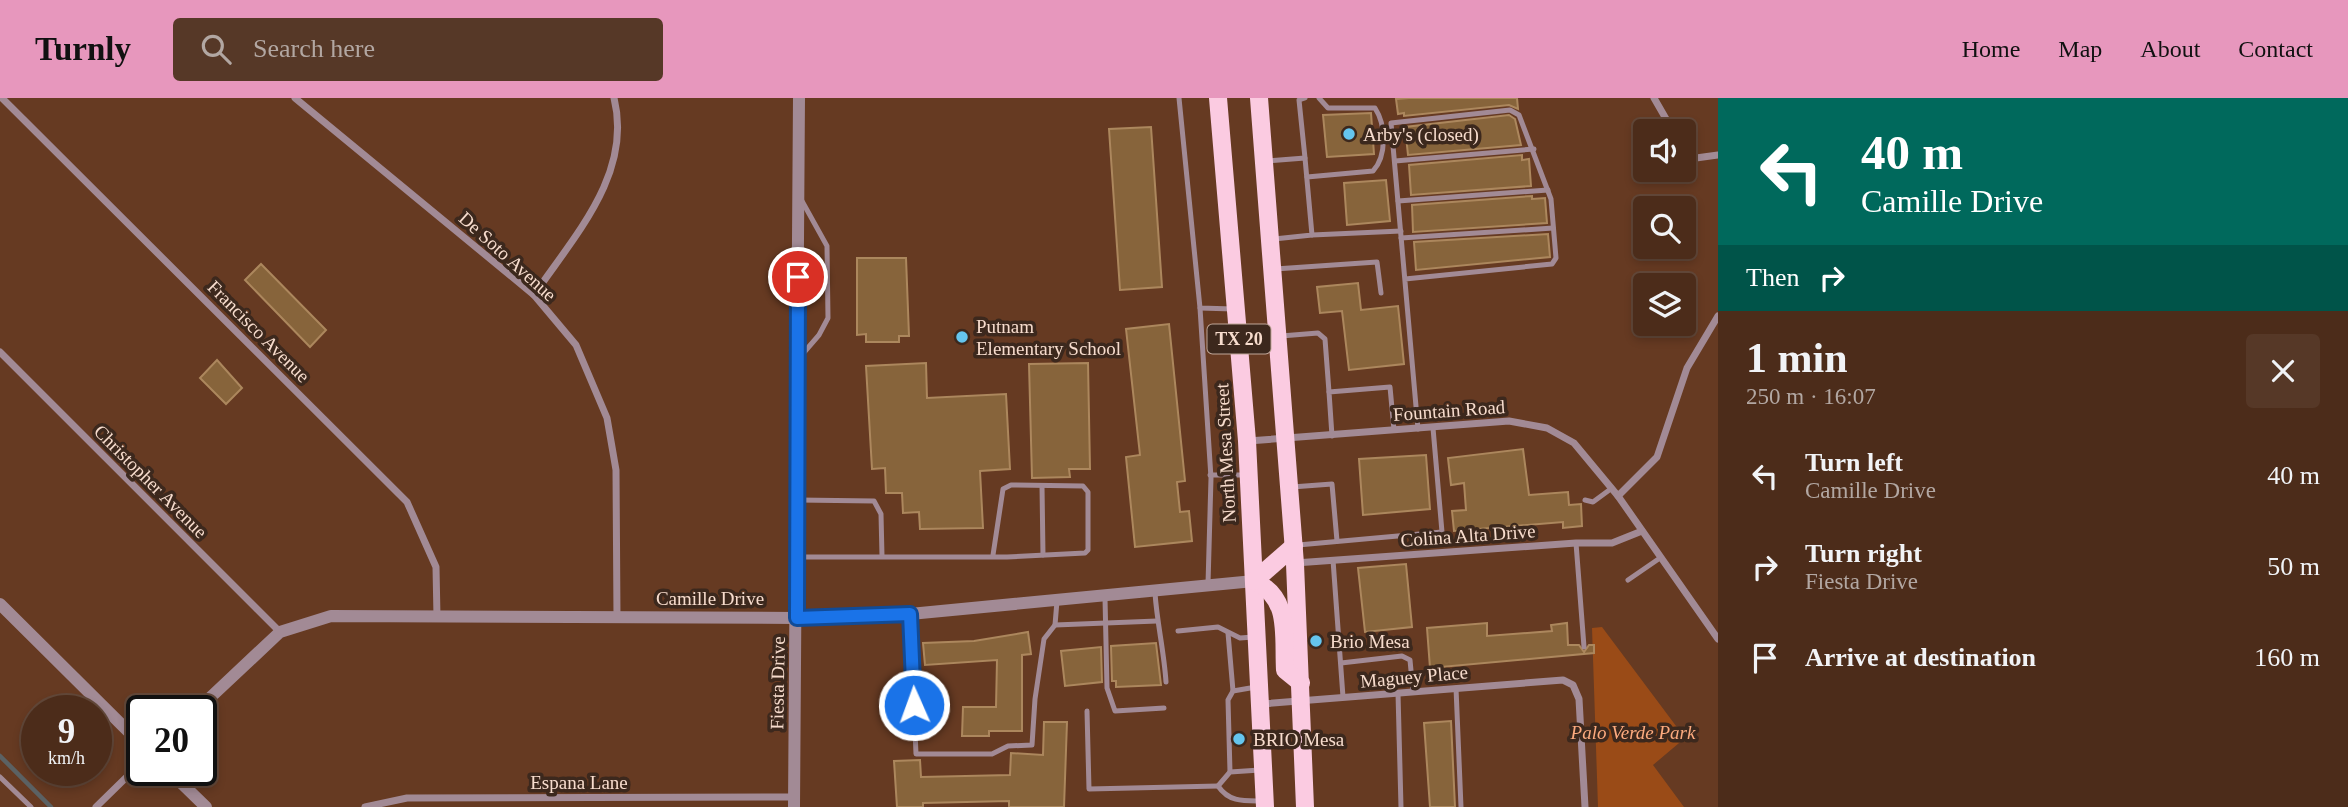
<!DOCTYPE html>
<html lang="en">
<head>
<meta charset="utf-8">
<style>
  body { margin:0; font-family:Georgia,serif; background:#563827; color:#f1f3f6; height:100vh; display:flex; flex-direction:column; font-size:26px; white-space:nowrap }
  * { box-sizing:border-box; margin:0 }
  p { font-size:23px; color:#b2a7a2 }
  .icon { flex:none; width:38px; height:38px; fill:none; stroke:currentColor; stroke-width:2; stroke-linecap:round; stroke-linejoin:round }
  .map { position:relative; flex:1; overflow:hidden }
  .drawer { display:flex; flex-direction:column; background:#4c2c1a; width:630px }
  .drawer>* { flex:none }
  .guide { background:#00695c; color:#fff; overflow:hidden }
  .tools { position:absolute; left:1633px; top:21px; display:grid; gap:14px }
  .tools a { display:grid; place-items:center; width:63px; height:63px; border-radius:7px; background:#4c2c1a; box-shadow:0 4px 10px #0003,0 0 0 2px #634839; font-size:35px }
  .speed { position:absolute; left:21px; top:597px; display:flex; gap:14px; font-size:35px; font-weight:700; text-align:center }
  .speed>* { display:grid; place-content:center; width:91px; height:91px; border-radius:50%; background:#4c2c1a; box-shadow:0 4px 10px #0003,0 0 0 2px #634839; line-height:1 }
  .speed small { font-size:18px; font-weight:400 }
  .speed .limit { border:4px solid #111; border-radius:10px; background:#fff; color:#111 }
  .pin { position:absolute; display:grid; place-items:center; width:60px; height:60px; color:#fff; margin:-30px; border:4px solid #fff; border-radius:50%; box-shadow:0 2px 7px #0007 }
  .me { position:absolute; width:77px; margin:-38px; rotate:358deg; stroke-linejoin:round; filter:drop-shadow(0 0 5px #0008) }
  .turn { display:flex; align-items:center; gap:24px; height:147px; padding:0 28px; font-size:32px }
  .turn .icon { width:91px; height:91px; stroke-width:2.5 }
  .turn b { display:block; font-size:49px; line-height:60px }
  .then { display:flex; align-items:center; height:66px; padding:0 28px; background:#0003; gap:14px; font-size:26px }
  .round { display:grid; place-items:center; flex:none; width:74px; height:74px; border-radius:7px; background:#563827 }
  .head { display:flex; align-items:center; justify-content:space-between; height:119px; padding:0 28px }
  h1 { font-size:42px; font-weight:700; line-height:52px }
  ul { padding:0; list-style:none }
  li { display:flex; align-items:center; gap:21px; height:91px; padding:0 28px }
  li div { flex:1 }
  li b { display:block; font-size:26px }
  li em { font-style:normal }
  header { display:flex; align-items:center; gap:42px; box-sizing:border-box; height:98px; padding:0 35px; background:#e797bd; color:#111 }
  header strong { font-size:33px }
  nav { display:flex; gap:38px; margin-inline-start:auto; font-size:24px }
  .search { width:490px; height:63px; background:#563827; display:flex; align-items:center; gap:18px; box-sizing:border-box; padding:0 24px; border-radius:7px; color:#b2a7a2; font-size:26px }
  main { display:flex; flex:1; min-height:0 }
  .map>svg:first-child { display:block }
  .green { fill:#9a4b17 }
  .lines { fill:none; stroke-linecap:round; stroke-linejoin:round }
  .stream { stroke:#5b6163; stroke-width:4.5 }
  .building { fill:#87643b; stroke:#ac875d; stroke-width:2 }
  .service { stroke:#a28a95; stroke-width:5 }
  .minor { stroke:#a28a95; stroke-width:7 }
  .tertiary { stroke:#a28a95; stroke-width:12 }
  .primary { stroke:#fbcbe1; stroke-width:18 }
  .route-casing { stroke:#114b97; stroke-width:18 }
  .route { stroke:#1a73e8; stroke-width:12 }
  .poi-dot { fill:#65c5ee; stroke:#3c281d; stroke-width:2.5 }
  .labels { text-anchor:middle; stroke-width:7; stroke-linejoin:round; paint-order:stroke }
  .shield { fill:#3c281d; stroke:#bfa698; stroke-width:2 }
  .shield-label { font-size:18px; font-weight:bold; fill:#f7dccd }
  .poi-label { font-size:19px; fill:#f7dccd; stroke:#3c281d; text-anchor:start }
  .street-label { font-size:19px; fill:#f7dccd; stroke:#3c281d }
  .park-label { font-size:19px; font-style:italic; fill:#fdab7f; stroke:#3c281d }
</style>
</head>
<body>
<header>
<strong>Turnly</strong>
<div class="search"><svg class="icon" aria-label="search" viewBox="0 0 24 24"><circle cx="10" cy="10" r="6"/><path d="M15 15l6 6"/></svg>Search here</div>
<nav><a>Home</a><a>Map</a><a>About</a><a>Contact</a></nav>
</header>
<main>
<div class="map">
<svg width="1718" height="709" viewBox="0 0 1718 709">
  <rect width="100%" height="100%" fill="#663a22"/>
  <path class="green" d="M1602,529L1685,640L1653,667L1684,709H1598L1592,530Z"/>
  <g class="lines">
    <path class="stream" d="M0,658L51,709"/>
  </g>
  <g class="building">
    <path d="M1409,0H1517L1518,11L1509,7L1404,18V15L1398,16L1396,1Z"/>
    <path d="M1371,15L1374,56L1327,59L1323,17Z"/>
    <path d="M1509,17L1515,21L1521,47L1408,57L1405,29Z"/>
    <path d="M1151,29L1162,189L1120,192L1109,31Z"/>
    <path d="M1522,57V62L1529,61L1531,88L1411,97L1409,67Z"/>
    <path d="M1386,82L1390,123L1347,127L1344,85Z"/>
    <path d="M1532,98V101L1545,100L1547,125L1413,134L1412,107Z"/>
    <path d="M1548,136L1550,159L1416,172L1414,144Z"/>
    <path d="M857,160H906L909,238H899V244H866V236L857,237Z"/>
    <path d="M261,166L326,232L310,249L245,182Z"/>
    <path d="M1358,185L1361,212L1398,208L1404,266L1349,272L1342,213L1320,215L1317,189Z"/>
    <path d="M1169,226L1185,383L1177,384L1180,414L1189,413L1192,443L1135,449L1126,359L1140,357L1126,231Z"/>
    <path d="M217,262L242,290L226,306L200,280Z"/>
    <path d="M926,265L927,300L1006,296L1010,371L980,373L983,430L920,431L919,414L903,415L902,395H886L885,370L872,371L866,268Z"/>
    <path d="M1088,265L1090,371H1069L1070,379L1032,380L1029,266Z"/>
    <path d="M1523,351L1529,397L1568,394L1569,407L1581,406L1582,428L1563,430V424L1454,433L1452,413L1466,412L1464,385L1451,387L1448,360Z"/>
    <path d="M1426,357L1430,411L1363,417L1359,361Z"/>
    <path d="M1406,466L1412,529L1365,534L1358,470Z"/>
    <path d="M1487,525V538L1552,533L1551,527L1567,525L1568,547H1579L1584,554L1589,547H1594V555L1430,570L1427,530Z"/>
    <path d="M1028,534L1031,556L1022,557V633H989V638H962L963,609H996L997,562L925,567L923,545L974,543Z"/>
    <path d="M1156,545L1161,587L1116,589V583H1112L1111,548Z"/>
    <path d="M1101,549L1102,584L1065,588L1061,553Z"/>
    <path d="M1451,623L1455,709H1430L1424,625Z"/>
    <path d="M1044,624H1067L1064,709H1009V703L923,705V709H897L894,663L920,662L921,679L1010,677L1011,655L1043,657Z"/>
  </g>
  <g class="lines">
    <g class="service">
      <path d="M1179,0L1200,210L1233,211"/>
      <path d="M1305,60L1299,2L1305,0"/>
      <path d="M1267,63L1305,60L1312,137L1274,141"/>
      <path d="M1395,63L1534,51"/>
      <path d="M1307,79L1373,73C1387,58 1386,27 1375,10H1328L1319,0"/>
      <path d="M1398,103L1548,92"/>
      <path d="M1312,137L1401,133"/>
      <path d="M1401,140L1553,130"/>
      <path d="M1275,171L1377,164L1381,195"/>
      <path d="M1405,181L1552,166L1556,160L1551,101L1519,17L1510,12L1391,25L1418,331"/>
      <path d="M1200,210L1211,380L1208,486"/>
      <path d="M1281,238L1318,235L1325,241L1329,294"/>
      <path d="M800,259L819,237L828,220L827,148L802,103"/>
      <path d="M1332,338L1329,294L1390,289L1394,332"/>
      <path d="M1210,377H1246"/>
      <path d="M1042,388L1043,457"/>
      <path d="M1292,389L1332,386L1337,443"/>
      <path d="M798,402L874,403L881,416L882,458"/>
      <path d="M1585,402L1593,404L1612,390"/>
      <path d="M1576,445L1584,549"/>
      <path d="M1298,447L1442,434L1433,330"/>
      <path d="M797,459H1007L1085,455L1088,452V394L1083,388L1011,387L1003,391L993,457"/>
      <path d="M1333,462L1343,599"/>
      <path d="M1628,482L1660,460"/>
      <path d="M1155,495C1157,525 1164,553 1166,584"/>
      <path d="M1105,500L1107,590L1115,613L1164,610"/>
      <path d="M910,517L916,656H992L1008,648L1032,647L1035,601L1044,541L1055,527L1057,503"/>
      <path d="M1055,527L1157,523"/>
      <path d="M1178,533L1218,529L1240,540L1253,539"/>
      <path d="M1228,535L1233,593"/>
      <path d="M1341,565L1402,558L1410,562L1413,594"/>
      <path d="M1456,590L1461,709"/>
      <path d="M1398,595L1401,709"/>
      <path d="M1087,613L1089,691L1218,688"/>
      <path d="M1260,672L1230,674L1218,688C1229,704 1243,703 1261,703"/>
      <path d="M1230,674L1228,602L1233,593L1256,589"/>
      <path d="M0,679L31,709"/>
    </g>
    <g class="minor">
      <path d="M2,0L407,404L436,469L437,519"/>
      <path d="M295,0L534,197L576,247L607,320L616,372L617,519"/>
      <path d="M1654,0L1673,33"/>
      <path d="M1684,51L1696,60L1718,57"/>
      <path d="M534,197C574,138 633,76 614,0"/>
      <path d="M0,254L280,534"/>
      <path d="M1248,343L1509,323L1547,330L1574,345L1618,398L1718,541"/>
      <path d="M1618,398L1657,359L1687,270L1718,218"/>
      <path d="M1295,465L1576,445H1612L1642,433"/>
      <path d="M1262,606L1563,582L1573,587L1579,601L1585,709"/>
      <path d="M96,709L142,664"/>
      <path d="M365,709L407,700L794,699"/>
    </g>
    <g class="tertiary">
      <path d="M0,506L142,647"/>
      <path d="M197,612L280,534L331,518L797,520L910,516L1254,483"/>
      <path d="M168,672L206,709"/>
      <path d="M794,709L799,0"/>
    </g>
    <g class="primary">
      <path d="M1218,0L1247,343L1265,709"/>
      <path d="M1259,0L1295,466L1305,709"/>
      <path d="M1254,483C1291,500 1283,536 1285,572L1301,585"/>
      <path d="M1254,483L1294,448"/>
    </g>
  </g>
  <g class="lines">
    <g class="route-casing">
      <path id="route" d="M798,179L797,520L910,516L914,607"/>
    </g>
    <use href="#route" class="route"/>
  </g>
  <g class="poi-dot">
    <circle cx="1349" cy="36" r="7"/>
    <circle cx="962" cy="239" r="7"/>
    <circle cx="1316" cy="543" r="7"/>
    <circle cx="1239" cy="641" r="7"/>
  </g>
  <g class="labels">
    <rect class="shield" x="1207.5" y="226.5" width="63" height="29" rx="5"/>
    <g class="shield-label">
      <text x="1239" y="247">TX 20</text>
    </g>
    <g class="poi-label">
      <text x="1363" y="43">Arby's (closed)</text>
      <text x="976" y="235">Putnam<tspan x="976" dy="22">Elementary School</tspan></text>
      <text x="1330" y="550">Brio Mesa</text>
      <text x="1253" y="648">BRIO Mesa</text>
    </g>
    <g class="street-label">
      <text transform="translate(508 158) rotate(42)" y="7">De Soto Avenue</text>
      <text transform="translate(259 233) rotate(45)" y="7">Francisco Avenue</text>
      <text transform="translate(1449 312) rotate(-4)" y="7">Fountain Road</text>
      <text transform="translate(1225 355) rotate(-93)" y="7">North Mesa Street</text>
      <text transform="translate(151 383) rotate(45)" y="7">Christopher Avenue</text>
      <text transform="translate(1468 437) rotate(-4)" y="7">Colina Alta Drive</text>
      <text x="710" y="507">Camille Drive</text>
      <text transform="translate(1414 578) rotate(-5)" y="7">Maguey Place</text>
      <text transform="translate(777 585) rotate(-89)" y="7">Fiesta Drive</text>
      <text x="579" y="691">Espana Lane</text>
    </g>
    <g class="park-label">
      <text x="1633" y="641">Palo Verde Park</text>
    </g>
  </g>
</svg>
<div class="tools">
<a><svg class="icon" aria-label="sound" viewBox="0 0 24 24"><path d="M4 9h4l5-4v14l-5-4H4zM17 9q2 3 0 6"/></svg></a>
<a><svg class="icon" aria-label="search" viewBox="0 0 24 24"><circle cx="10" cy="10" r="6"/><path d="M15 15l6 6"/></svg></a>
<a><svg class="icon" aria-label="layers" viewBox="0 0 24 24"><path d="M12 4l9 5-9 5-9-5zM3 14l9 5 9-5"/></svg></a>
</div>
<div class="speed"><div>9<small>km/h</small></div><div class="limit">20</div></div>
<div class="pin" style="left:798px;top:179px;background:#d93025"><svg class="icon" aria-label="arrive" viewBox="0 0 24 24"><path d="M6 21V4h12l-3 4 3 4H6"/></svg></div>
<svg class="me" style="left:914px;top:607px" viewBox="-20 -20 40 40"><circle r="17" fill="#1a73e8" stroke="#fff" stroke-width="3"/><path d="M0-11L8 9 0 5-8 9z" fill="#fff"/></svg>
</div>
<section class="drawer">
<div class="guide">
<div class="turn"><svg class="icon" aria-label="left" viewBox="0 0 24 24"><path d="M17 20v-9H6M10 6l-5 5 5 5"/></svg><div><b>40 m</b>Camille Drive</div></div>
<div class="then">Then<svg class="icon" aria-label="right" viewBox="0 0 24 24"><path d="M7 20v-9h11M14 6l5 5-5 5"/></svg></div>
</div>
<div class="head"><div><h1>1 min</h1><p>250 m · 16:07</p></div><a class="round"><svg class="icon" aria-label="close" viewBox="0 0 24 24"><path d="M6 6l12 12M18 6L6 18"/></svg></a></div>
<ul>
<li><svg class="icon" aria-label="left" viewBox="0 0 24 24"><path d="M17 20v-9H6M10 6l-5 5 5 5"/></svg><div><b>Turn left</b><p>Camille Drive</p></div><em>40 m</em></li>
<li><svg class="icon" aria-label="right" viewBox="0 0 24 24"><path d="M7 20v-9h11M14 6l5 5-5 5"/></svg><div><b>Turn right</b><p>Fiesta Drive</p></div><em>50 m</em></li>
<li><svg class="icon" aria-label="arrive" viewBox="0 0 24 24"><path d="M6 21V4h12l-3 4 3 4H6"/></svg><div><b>Arrive at destination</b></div><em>160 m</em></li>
</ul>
</section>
</main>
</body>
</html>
